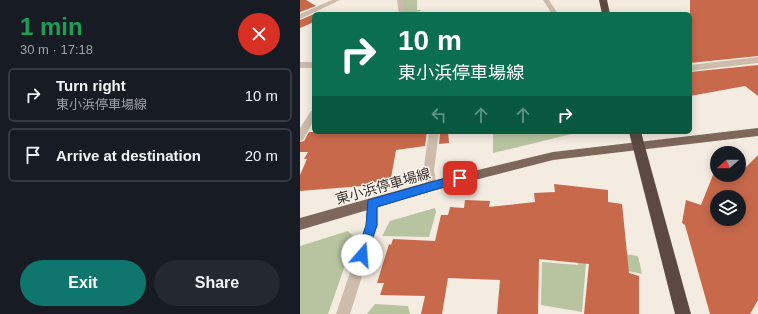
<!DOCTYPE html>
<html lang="en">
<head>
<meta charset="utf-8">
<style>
  body { margin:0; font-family:Helvetica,"Noto Sans JP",sans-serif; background:#242831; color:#f1f3f6; height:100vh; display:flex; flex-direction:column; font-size:15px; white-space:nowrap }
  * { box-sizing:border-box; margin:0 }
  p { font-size:13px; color:#9ea1a6 }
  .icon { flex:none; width:22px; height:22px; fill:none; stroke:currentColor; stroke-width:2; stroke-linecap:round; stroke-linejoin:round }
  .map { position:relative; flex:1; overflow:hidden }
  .sheet { display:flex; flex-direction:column; background:#171b24; width:300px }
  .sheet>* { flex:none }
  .top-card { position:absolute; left:12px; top:12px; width:380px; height:122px; border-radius:6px; box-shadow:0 2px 10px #0003; background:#0b6e4f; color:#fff; overflow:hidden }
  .needle { width:26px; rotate:249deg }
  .fabs { position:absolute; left:410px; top:146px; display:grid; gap:8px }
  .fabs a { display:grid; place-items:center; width:36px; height:36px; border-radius:50%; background:#171b24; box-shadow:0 2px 10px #0003; font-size:20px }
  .pin { position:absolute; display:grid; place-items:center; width:34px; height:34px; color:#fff; margin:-17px; border-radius:8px; box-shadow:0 2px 6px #0006 }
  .me { position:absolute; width:44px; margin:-22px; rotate:18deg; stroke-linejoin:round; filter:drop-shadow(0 0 3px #0008) }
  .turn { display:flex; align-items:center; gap:14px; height:84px; padding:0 20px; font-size:18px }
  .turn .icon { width:52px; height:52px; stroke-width:2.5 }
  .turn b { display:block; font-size:28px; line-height:34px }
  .lanes { display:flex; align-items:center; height:38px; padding:0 20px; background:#0003; justify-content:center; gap:20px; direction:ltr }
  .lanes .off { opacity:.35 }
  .round { display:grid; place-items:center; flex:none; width:42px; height:42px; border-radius:21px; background:#242831 }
  .overview { display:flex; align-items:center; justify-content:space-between; height:68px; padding:0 20px }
  h1 { font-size:24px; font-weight:800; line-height:30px; color:#1e9e55 }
  .button { display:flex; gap:8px; margin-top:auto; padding:8px 20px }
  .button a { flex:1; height:46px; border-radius:24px; background:#0f766e; color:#fff; font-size:16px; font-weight:800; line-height:46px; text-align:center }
  .button a+a { background:#242831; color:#f1f3f6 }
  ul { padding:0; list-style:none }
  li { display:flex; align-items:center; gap:12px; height:54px; margin:0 8px 6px; padding:0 12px; border:2px solid #363941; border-radius:6px }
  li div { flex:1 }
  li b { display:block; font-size:15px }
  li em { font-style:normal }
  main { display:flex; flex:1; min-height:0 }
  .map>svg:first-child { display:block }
  .green { fill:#b8c4a0 }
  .building { fill:#c8694b; fill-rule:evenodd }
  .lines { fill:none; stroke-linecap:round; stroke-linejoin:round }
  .minor { fill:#cdbbac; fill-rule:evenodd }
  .major { fill:#7d675c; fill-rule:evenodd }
  .highway { fill:#5c4a42; fill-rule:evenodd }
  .route { fill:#1a73e8; stroke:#114b97 }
  .labels { text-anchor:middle; stroke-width:3; stroke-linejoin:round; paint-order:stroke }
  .street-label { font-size:14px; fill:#3b302b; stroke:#fbf5ee }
</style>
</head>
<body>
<main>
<section class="sheet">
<div class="overview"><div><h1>1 min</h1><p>30 m · 17:18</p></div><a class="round" style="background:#d93025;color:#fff"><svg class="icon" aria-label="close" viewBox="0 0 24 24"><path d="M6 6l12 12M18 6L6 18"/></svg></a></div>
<ul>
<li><svg class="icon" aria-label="right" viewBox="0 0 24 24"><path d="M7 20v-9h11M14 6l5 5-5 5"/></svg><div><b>Turn right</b><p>東小浜停車場線</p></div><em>10 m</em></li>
<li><svg class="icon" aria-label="arrive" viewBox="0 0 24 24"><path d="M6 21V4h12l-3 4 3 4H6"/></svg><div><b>Arrive at destination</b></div><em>20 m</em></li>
</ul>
<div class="button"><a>Exit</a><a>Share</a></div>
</section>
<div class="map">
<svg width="458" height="314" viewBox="0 0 458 314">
  <rect width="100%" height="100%" fill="#f4ebe1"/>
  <g class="green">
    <path d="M102,0H117V10H121V11L104,14Z"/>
    <path d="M193,132H280L193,153Z"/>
    <path d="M135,208L136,212L129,237L82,236L90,221Z"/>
    <path d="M48,231L55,237L28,314H0V246Z"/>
    <path d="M278,239L292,249L338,256L342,274L286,262L282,312L241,305L242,262L278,265Z"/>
    <path d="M75,304L108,306L110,314H67Z"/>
  </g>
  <g class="building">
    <path d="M0,0H6L16,6L0,12Z"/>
    <path d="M390,0H458V56L390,63Z"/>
    <path d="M14,14V22L0,28V20Z"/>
    <path d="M458,65V96L445,86L390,96V72Z"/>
    <path d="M9,132H127L125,146L96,150L91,178L62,186L0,191V175L7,159H4L8,152H0V142L4,141Z"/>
    <path d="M140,132H148L149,143L139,144Z"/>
    <path d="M458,155V300L450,314H410L385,225L382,223L386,200L401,205L417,165V175H439V168L443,170ZM417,197H439V219H417Z"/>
    <path d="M254,184L308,190V202L322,204L329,273L339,276V314H284L289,264L239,259L238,314H197L200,280L148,278L142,314H121L125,296L80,295L84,283H77L89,244L91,245L93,239L135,241L141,215H148L150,207L164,208L165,200L190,201L189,207L235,202L234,193L255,192Z"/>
  </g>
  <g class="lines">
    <g class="minor">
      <path d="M32,0H40L0,19V14Z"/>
      <path d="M97,0H103L105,14H99Z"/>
      <path d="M243,0H249L258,14H252Z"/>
      <path d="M458,57V63L390,71V65Z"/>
      <rect x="0" y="62" width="14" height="6"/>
      <path d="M14,110V120L3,140L0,141V128L11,111Z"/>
      <path d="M129,132H139L134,170L137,186L136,189L132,191L128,189C120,172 127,151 129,132Z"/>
      <path d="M72,199L76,200L78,204V225L50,314H36L66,225V204L68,200Z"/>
    </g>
    <path class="major" d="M458,128V136L253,160L132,191L0,230V218L132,181L253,152Z"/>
    <g class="highway">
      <path d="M299,0H307L310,14H302Z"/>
      <path d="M329,132H341L391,314H375Z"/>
    </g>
  </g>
  <path class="route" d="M160,174L165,178L164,181L77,207V225L67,255L66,259L62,260L58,259L56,255L66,225L68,200Z"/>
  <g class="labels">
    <g class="street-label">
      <text transform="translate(83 186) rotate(-16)" y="5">東小浜停車場線</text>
    </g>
  </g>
</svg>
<div class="fabs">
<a><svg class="needle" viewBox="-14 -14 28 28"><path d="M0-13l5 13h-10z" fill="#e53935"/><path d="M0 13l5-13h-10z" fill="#9ea1a6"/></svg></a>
<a><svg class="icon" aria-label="layers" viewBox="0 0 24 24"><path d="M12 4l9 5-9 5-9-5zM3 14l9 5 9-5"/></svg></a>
</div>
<div class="pin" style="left:160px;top:178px;background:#d93025"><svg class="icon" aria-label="arrive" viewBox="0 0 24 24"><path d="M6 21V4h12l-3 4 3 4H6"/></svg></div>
<svg class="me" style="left:62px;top:255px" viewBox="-20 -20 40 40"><circle r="19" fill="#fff"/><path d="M0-13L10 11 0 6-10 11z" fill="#1a73e8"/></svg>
<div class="top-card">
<div class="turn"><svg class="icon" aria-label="right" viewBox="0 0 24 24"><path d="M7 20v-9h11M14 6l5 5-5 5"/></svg><div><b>10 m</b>東小浜停車場線</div></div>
<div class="lanes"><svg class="icon off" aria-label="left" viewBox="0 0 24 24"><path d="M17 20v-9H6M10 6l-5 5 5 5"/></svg><svg class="icon off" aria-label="ahead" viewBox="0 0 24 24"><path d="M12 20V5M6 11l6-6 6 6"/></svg><svg class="icon off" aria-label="ahead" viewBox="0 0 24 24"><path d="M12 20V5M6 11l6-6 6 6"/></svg><svg class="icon" aria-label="right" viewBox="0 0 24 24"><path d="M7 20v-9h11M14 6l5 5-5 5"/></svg></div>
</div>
</div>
</main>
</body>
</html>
